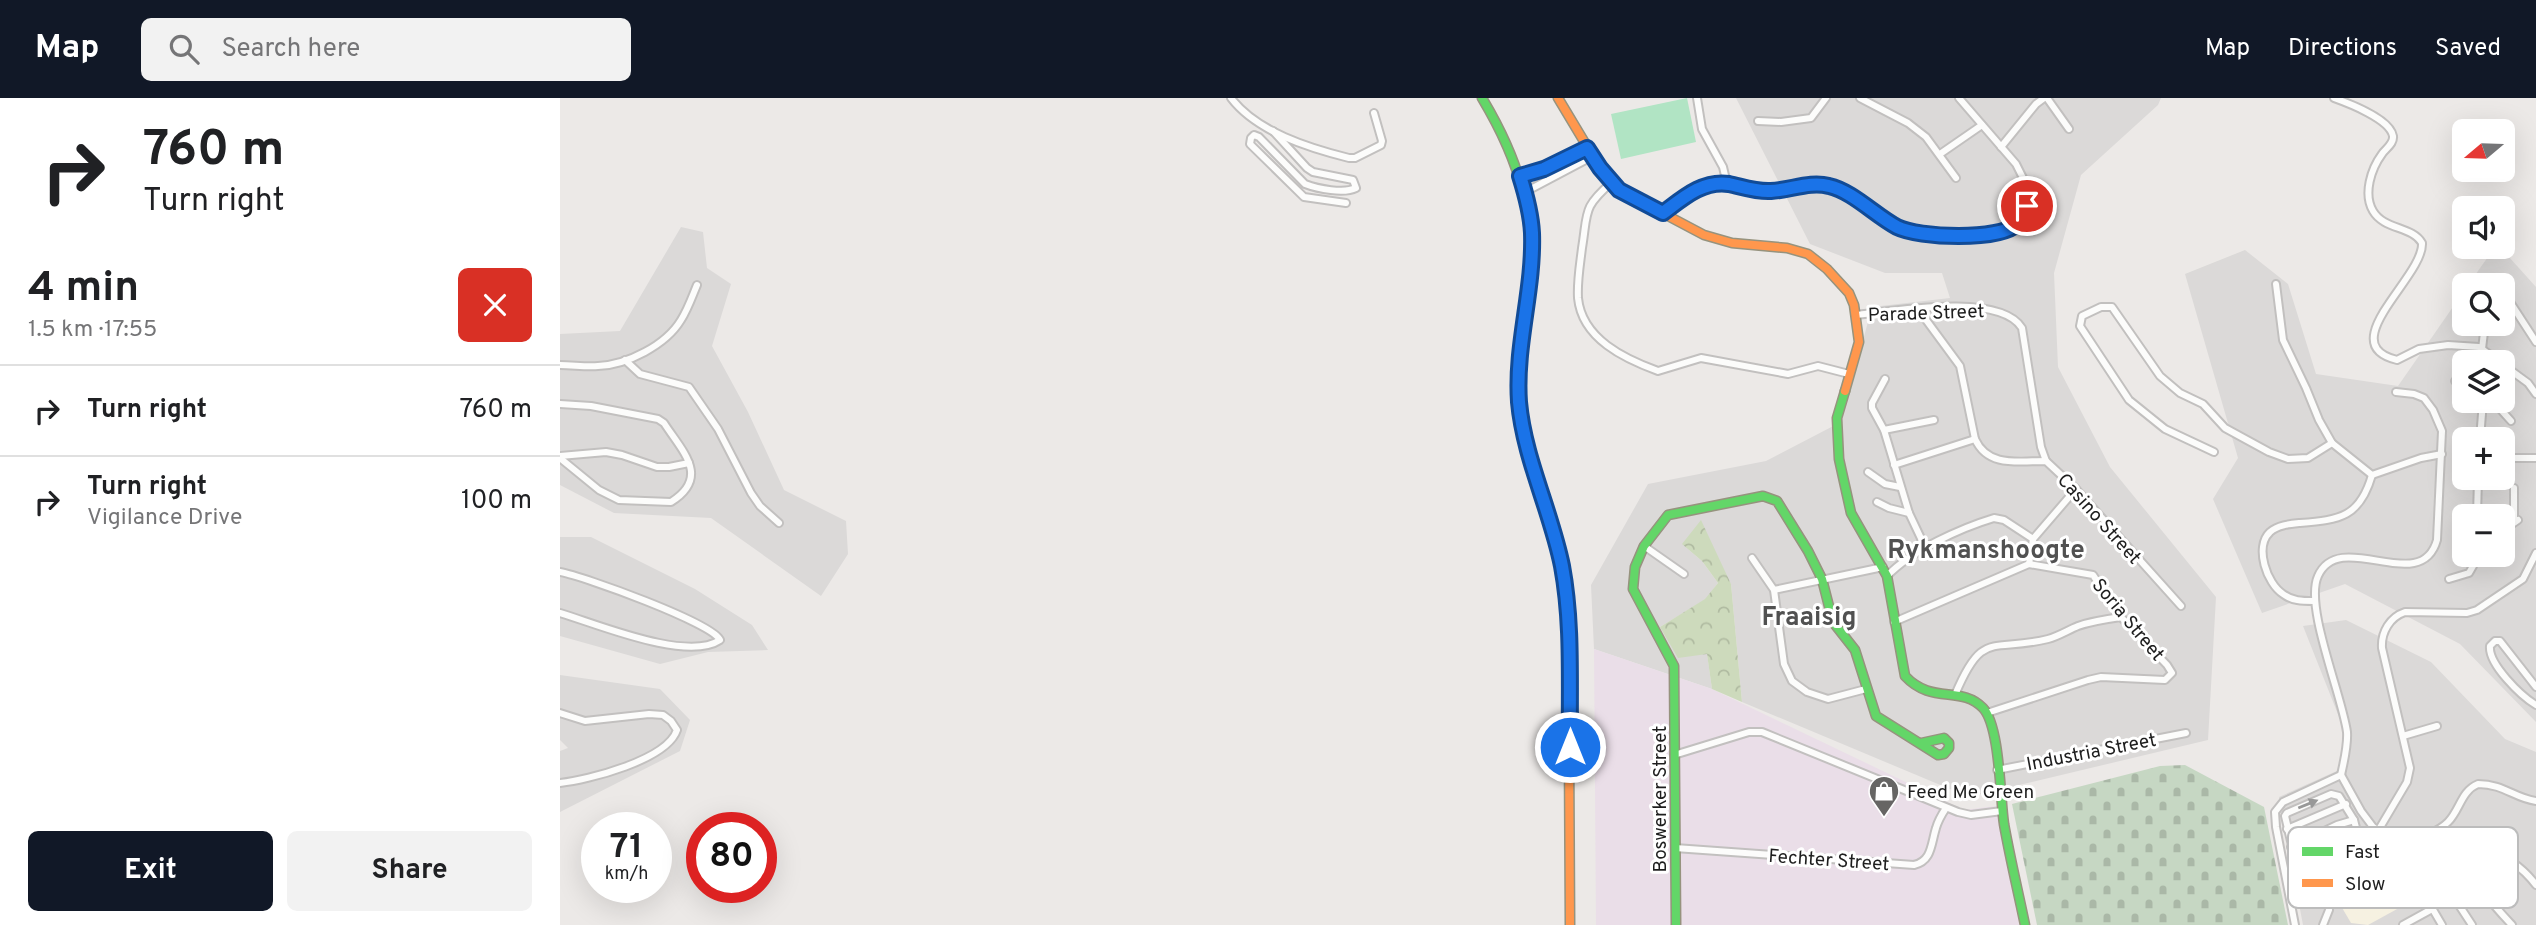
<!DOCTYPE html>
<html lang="en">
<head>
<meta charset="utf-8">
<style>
  body { margin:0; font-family:Overpass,sans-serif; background:#f2f2f2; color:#202124; height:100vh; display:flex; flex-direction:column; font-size:26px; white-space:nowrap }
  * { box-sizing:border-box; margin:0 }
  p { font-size:23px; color:#757577 }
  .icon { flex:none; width:38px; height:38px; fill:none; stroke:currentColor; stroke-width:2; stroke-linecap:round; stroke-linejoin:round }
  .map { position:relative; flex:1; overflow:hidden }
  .details { display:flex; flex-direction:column; background:#fff; width:560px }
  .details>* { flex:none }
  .banner { background:#fff; color:#202124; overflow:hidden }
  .needle { width:46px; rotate:251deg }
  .tools { position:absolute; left:1892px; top:21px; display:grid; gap:14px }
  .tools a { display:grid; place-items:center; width:63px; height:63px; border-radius:10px; background:#fff; box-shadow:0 7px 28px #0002; font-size:35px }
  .speed { position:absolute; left:21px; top:714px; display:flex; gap:14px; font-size:35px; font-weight:700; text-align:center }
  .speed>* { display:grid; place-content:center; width:91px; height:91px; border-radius:50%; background:#fff; box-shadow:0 7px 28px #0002; line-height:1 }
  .speed small { font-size:18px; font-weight:400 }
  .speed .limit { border:10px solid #d22; background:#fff; color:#111 }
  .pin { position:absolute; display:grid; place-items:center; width:60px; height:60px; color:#fff; margin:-30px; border:4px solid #fff; border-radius:50%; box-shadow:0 2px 7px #0007 }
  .me { position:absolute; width:77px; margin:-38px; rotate:0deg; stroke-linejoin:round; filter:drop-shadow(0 0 5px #0008) }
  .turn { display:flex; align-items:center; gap:24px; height:147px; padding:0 28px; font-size:32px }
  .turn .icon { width:91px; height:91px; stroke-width:2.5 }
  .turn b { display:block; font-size:49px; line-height:60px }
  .round { display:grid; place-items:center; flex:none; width:74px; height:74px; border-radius:10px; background:#f2f2f2 }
  .headline { display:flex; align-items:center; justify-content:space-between; height:119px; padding:0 28px }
  h1 { font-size:42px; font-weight:700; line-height:52px }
  .primary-button { display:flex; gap:14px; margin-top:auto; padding:14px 28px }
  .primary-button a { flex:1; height:80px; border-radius:10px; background:#111827; color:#fff; font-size:28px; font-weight:700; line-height:80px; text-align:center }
  .primary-button a+a { background:#f2f2f2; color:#202124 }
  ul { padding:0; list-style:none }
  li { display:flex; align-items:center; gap:21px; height:91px; padding:0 28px; border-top:2px solid #e0e0e0 }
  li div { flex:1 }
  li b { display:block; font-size:26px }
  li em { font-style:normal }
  header { display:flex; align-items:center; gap:42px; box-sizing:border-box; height:98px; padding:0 35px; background:#111827; color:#fff }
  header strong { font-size:33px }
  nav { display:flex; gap:38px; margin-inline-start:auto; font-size:24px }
  .search { width:490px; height:63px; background:#f2f2f2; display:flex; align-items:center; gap:18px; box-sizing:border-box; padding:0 24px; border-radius:10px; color:#757577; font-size:26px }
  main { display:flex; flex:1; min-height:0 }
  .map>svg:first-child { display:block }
  .residential { fill:#dbd9d8; fill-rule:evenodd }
  .industrial { fill:#eadee8 }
  .education { fill:#f6f1e1 }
  .forest { fill:url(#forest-crowns) }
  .cemetery { fill:url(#cemetery-stones) }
  .pitch { fill:#b1e4c4 }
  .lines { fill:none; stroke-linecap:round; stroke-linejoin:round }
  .street-casing { stroke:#c2c0bf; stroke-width:10 }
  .fast-casing { stroke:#96937e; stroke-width:11 }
  .slow-casing { stroke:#96937e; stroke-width:11 }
  .street { stroke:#fcfcfb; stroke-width:6 }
  .fast { stroke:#63d668; stroke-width:8 }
  .slow { stroke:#ff974d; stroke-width:8 }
  .oneway { fill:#989898 }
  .route-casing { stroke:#114b97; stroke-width:18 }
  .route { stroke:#1a73e8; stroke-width:12 }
  .labels { text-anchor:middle; stroke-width:6; stroke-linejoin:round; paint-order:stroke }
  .street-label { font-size:19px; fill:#1e1e1e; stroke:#fff }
  .poi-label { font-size:19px; fill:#1e1e1e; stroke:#fff; text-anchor:start }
  .district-label { font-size:26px; font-weight:bold; fill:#515151; stroke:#fff }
  .key { fill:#fff; stroke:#bcbcbc; stroke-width:2 }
  .key-label { font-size:19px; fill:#1e1e1e }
</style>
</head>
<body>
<header>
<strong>Map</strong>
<div class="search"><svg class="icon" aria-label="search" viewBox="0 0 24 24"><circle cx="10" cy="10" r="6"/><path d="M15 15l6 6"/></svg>Search here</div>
<nav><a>Map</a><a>Directions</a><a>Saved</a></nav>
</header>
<main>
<section class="details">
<div class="banner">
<div class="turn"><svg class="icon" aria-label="right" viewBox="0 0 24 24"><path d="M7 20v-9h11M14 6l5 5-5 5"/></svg><div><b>760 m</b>Turn right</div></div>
</div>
<div class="headline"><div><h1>4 min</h1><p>1.5 km · 17:55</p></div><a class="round" style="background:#d93025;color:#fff"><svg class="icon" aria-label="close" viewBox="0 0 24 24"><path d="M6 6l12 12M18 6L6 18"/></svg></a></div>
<ul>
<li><svg class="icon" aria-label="right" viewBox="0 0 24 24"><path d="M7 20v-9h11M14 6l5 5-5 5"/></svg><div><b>Turn right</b></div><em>760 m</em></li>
<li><svg class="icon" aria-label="right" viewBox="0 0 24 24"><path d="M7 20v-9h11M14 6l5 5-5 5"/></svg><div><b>Turn right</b><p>Vigilance Drive</p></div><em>100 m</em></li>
</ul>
<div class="primary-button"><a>Exit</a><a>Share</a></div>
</section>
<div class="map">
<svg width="1976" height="827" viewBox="0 0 1976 827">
  <defs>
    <pattern id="forest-crowns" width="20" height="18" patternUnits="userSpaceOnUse" patternTransform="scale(1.75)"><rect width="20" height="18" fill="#cddabc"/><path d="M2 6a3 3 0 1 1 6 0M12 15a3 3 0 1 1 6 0" fill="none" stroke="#b0bba1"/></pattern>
    <pattern id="cemetery-stones" width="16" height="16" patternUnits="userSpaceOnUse" patternTransform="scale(1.75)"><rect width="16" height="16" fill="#c6d7c3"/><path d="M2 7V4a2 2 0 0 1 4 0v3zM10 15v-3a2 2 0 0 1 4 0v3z" fill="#aab8a7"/></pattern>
  </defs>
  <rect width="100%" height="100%" fill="#ece9e7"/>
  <g class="residential">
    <path d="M1176,0H1601L1598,7L1521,77L1494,175L1498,269L1550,369L1656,499L1648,642L1409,699L1182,604L1171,486L1122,446L1142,463L1158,485L1146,501L1100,529L1147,555L1152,591L1034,551L1031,487L1088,386L1206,363L1281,324L1312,209L1390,200L1382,175H1325L1250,146Z"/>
    <path d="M121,129L143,134L147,170L171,186L152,248L188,314L224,392L286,423L288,456L261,498L151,420L54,415L0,387V236L60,233Z"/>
    <path d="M1935,149H1940L1976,189V624L1900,546L1785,486L1702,515L1653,401L1678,360L1625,176L1685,152L1728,186L1756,276L1838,288L1904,193V226H1942V187H1908ZM1904,264H1942V303H1904ZM1904,341H1942V380H1904ZM1904,418H1942V457H1904Z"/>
    <path d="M0,439H31L135,491L192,527L208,552L148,554L100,566L0,538Z"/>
    <path d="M1786,522L1871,564L1945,641L1976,654V827H1743L1719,699L1779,672L1785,634L1743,528Z"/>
    <path d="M0,577L100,591L130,622L120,653L0,714V653L8,650L0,642Z"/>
  </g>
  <path class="industrial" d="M1034,551L1152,591L1404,712L1436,708L1459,827H1036Z"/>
  <path class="education" d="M1840,755L1879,788L1808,827L1791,825L1771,791Z"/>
  <path class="forest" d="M1141,422L1171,486L1182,604L1152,591L1147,556L1118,560L1100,529L1145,501L1158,485L1142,463L1122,446Z"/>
  <path class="cemetery" d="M1625,667L1704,709L1728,827H1477L1452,706L1600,668Z"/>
  <path class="pitch" d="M1127,0L1136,44L1061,61L1051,16Z"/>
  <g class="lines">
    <g class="street-casing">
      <g id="street">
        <path d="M671,0C697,34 749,50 789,60H795L821,47L822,43L814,15"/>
        <path d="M1137,0L1142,31L1163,69L1167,86"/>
        <path d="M1300,0L1348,25L1366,39L1396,80"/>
        <path d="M1487,0L1509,31"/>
        <path d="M1774,0C1788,5 1830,21 1833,38C1834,46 1826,50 1822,56C1811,71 1803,96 1813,113C1824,132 1852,128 1862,145C1864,179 1772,246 1837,262L1859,251L1888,247L1919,249L1940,264"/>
        <path d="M1198,23L1221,24L1251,20L1266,0"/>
        <path d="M713,33L747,70L753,74L793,82L796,90C784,96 758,91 745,86L699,39L694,37L691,40L690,46L744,99L786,105"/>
        <path d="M1441,49L1476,6L1484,0"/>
        <path d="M1380,56L1422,27"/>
        <path d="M960,78L984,71L1027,50"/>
        <path d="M1052,84C1022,110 1028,114 1022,150C1020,167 1017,183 1018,200C1022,241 1065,261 1098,273L1141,260L1228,276L1258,268L1289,276"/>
        <path d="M965,94L1033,58"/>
        <path d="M1103,115L1144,88L1156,84L1212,93L1255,86L1281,92L1343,132L1390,138L1431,137L1444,134L1456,128L1462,120L1467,108L1466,86L1456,66L1399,0"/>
        <path d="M1716,186L1723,242L1746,290L1759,322L1772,345L1812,377"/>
        <path d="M1942,200L1948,201L1976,244"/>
        <path d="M1358,211L1400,268L1415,341C1428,370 1459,363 1486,363L1516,391L1621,508"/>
        <path d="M1296,217C1333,213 1440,194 1462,230L1481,349L1486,363"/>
        <path d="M1922,251L1925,226"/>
        <path d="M65,262L80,276L129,289L158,331L191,395L200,408L219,425"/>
        <path d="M1942,266L1968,285L1976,296"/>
        <path d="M0,267C13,267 26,269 38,268C67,267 106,247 121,222C128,211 132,199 137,187"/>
        <path d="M1325,281L1312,305V310L1324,332L1349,415L1366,451"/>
        <path d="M1895,283L1904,282"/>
        <path d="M1933,303L1951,323"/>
        <path d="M0,306L31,308L98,321L104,325C122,353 151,379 111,404L59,402L39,392L0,360"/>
        <path d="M1324,332L1374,322"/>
        <path d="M1920,341L1923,303"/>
        <path d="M1654,354L1605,331L1569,302L1520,228L1522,218L1541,209H1552L1600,278L1620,295L1643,306L1665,330L1709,354L1728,361L1748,360L1772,345"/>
        <path d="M0,358L46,354L62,357L97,369H109L129,365"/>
        <path d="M1942,360H1976"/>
        <path d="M1334,367L1415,341"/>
        <path d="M1308,374L1325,386L1340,389"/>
        <path d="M1812,377L1861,360L1882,356"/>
        <path d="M1954,390V424"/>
        <path d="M1317,404L1329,410L1349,415"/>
        <path d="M1917,418L1918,380"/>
        <path d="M1942,433L1958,422"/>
        <path d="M1473,441L1516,391"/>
        <path d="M1084,448L1124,476"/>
        <path d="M1192,460L1214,492L1224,566L1232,583L1247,594L1268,601L1306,591"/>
        <path d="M1469,466L1473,441"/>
        <path d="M0,474C23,478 153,525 160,542C127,564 37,526 0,515"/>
        <path d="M1327,478C1352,452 1401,430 1434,420L1444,422L1473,441"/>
        <path d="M1889,481L1909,475L1913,468L1914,457"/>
        <path d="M1214,492L1323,469"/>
        <path d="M1754,503C1742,503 1732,503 1723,496C1707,486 1694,449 1710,434C1718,427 1730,426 1740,425C1780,422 1800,419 1812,377"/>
        <path d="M1334,524L1469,466"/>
        <path d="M1976,589L1940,543H1935L1930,548C1928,566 1961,598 1976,607"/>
        <path d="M1395,597C1423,530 1432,555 1488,541C1499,538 1508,532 1518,528C1532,523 1547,521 1561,519"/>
        <path d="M0,615L25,623L89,616L103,617L111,623L117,632C107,662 28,682 0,685"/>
        <path d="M1427,615L1528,582L1541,579L1605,582L1612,575L1607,567L1561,519L1533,477L1469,466"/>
        <path d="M1843,638L1877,628"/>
        <path d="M1114,657L1189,634H1202L1398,714L1411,717L1442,713"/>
        <path d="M1437,672L1626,635"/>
        <path d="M1781,677C1784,663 1788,648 1787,634C1782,597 1744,508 1758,478C1780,429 1861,499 1877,442L1882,333L1873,312L1864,300L1854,296L1836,294"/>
        <path d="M1781,677L1801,713L1813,729L1868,767L1882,781L1912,827"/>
        <path d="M1727,731L1786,706"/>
        <path d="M1799,741L1794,722L1779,698L1771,696L1727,715L1725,718L1736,764L1784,742H1803L1815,738L1847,684L1850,670L1822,550C1821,534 1830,519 1845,514L1907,515L1917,512L1963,481L1976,455"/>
        <path d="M1731,749L1777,727L1794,722"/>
        <path d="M1115,750L1354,767C1372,763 1371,746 1376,730C1378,723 1382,716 1386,710"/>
        <path d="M1848,753C1861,734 1874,738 1888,724C1900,712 1901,693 1918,686C1944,686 1954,700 1976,703"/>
        <path d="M1888,756L1911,760L1922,753C1942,753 1964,771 1976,787"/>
        <path d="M1911,760C1910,783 1937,811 1952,827"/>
        <path d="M1727,781L1740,779L1736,764"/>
        <path d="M1865,798L1882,827"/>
        <path d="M1735,827L1716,729L1715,714L1723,704L1781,677"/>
        <path d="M1763,827L1769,812"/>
        <path d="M1843,827L1872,811"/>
      </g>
    </g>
    <g class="fast-casing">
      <g id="fast">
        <path d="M922,0C961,65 977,121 968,198C963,235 956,271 960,309C967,362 991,411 1001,463C1013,524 1009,588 1009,650"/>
        <path d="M1285,293L1277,320L1279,361L1291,415L1327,478L1345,578C1372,607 1401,587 1423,610C1440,628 1440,699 1444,726C1450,760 1458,793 1465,827"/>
        <path d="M1116,827L1114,568L1073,491L1075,469L1084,448L1108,417L1203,398L1217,403L1248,453L1262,481L1273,524L1295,552L1316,618L1378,657L1384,656L1389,650V645L1384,640L1361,645"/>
      </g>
    </g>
    <g class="slow-casing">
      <g id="slow">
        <path d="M998,0L1040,70L1059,92L1144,137L1172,145L1227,150L1248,156L1267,171L1289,195L1294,207L1299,244L1285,293"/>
        <path d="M1009,650L1010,827"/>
      </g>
    </g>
    <use href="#street" class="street"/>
    <use href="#fast" class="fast"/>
    <use href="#slow" class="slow"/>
  </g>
  <defs><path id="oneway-solid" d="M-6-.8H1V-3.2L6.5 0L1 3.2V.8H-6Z" transform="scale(1.75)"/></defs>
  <use class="oneway" href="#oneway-solid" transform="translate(1748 706) rotate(-22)"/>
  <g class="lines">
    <g class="route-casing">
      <path id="route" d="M1010,649C1009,589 1013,527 1002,468C991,413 964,360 959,304C955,247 974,192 972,135C971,115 966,97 960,78L984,71L1027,50L1040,70L1059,92L1103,115C1123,100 1143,82 1169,86C1183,89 1197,94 1211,93C1231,92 1250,83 1269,88C1292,93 1316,118 1337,129C1359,140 1439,143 1457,126C1463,121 1464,114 1467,108"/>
    </g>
    <use href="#route" class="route"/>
  </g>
  <defs>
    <g id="shop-pin" transform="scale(1.575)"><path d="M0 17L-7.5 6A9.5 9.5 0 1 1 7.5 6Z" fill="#666564" stroke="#fff"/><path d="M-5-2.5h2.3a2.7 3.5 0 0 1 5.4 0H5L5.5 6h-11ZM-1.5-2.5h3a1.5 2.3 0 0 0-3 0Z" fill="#fff"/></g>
  </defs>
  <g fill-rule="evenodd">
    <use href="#shop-pin" x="1324" y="693"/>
  </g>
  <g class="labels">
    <g class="street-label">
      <text transform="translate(1366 214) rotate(-2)" y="7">Parade Street</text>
      <text transform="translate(1540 420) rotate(48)" y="7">Casino Street</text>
      <text transform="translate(1569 521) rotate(50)" y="7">Soria Street</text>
      <text transform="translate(1531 653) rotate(-11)" y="7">Industria Street</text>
      <text transform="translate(1099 701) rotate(-90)" y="7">Boswerker Street</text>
      <text transform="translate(1269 761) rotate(4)" y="7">Fechter Street</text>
    </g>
    <g class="poi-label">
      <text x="1347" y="700">Feed Me Green</text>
    </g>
    <g class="district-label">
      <text x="1426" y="460">Rykmanshoogte</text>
      <text x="1249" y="527">Fraaisig</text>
    </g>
  </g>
  <rect x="1728" y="729" width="230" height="81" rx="10" class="key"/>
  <rect x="1742" y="749" width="31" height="9" fill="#63d668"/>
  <rect x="1742" y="781" width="31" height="8" fill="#ff974d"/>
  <g class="key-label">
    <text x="1785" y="760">Fast</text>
    <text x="1785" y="792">Slow</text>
  </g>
</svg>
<div class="tools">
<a><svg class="needle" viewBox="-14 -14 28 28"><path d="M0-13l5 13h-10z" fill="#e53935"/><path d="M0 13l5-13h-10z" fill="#757577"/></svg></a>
<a><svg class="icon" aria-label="sound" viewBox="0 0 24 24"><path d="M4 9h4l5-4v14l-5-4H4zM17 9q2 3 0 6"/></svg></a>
<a><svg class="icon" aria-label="search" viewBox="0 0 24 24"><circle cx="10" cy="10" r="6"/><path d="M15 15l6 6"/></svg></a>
<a><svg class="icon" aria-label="layers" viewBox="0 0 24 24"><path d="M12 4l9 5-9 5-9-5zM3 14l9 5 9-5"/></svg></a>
<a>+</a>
<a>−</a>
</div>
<div class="speed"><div>71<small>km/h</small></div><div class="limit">80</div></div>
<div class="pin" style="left:1467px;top:108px;background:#d93025"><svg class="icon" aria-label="arrive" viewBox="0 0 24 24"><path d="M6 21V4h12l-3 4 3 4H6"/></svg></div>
<svg class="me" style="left:1010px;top:649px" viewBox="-20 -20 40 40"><circle r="17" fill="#1a73e8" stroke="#fff" stroke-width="3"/><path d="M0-11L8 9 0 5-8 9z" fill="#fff"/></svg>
</div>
</main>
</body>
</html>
